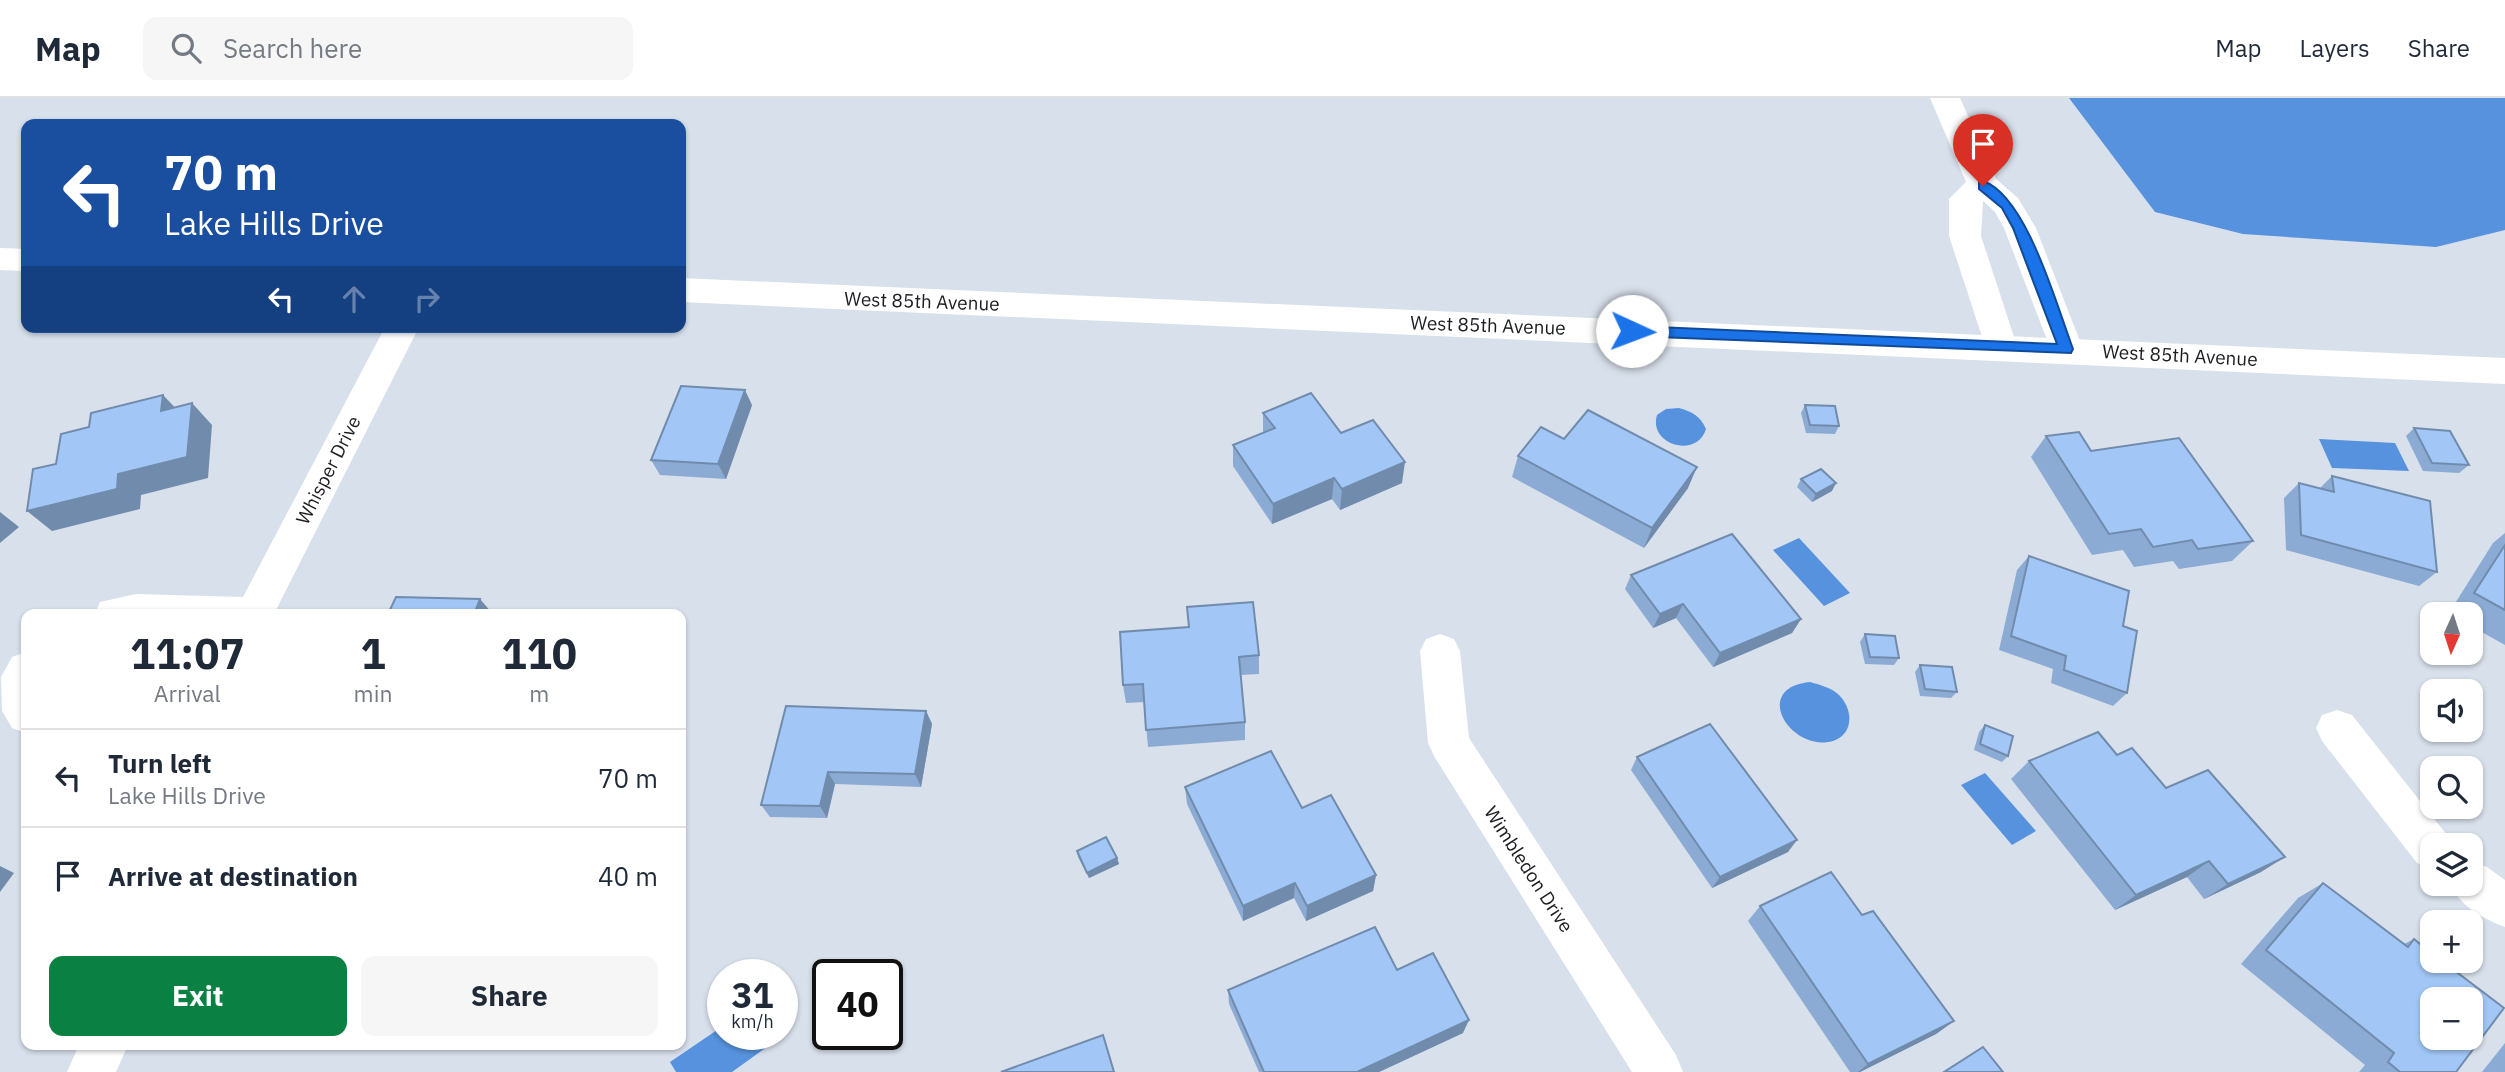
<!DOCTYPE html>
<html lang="en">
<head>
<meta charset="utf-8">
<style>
  body { margin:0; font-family:"IBM Plex Sans",sans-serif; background:#f6f6f7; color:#1f2937; height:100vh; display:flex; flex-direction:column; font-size:26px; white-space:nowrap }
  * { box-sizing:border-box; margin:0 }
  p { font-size:23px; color:#747a83 }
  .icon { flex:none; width:38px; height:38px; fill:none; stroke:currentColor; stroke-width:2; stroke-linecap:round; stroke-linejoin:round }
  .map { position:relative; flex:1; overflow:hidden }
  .panel { position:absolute; left:21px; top:511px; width:665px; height:441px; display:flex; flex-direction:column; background:#fff; border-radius:14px; box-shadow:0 2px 5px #0004 }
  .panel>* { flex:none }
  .guide { position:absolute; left:21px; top:21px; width:665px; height:214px; border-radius:14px; box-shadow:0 2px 5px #0004; background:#1a4fa0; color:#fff; overflow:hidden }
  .needle { width:46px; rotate:183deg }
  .fabs { position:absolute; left:2420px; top:504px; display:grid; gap:14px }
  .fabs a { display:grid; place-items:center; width:63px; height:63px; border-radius:14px; background:#fff; box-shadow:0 2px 5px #0004; font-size:35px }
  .speed { position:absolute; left:707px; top:861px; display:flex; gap:14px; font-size:35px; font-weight:700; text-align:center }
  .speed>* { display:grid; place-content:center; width:91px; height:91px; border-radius:50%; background:#fff; box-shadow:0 2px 5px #0004; line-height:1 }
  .speed small { font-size:18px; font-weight:400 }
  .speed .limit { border:4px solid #111; border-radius:10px; background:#fff; color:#111 }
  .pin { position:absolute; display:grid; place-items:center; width:60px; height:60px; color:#fff; margin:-72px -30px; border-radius:50% 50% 50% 0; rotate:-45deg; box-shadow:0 0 7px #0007 }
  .pin .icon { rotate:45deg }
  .me { position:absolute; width:77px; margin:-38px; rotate:92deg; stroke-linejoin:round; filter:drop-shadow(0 0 5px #0008) }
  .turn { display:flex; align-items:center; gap:24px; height:147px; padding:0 28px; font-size:32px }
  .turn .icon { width:91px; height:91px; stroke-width:2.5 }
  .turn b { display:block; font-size:49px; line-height:60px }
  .lanes { display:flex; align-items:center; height:66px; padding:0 28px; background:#0003; justify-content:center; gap:35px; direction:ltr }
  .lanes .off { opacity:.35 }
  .eta { display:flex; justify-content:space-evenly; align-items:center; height:119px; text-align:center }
  .eta b { font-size:42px; font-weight:700; line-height:49px }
  .button { display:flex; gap:14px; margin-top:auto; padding:14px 28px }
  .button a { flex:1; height:80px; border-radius:14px; background:#0b8043; color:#fff; font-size:28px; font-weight:700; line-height:80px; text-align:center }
  .button a+a { background:#f6f6f7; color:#1f2937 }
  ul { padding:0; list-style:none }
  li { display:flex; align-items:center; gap:21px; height:98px; padding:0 28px; border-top:2px solid #e0e1e3 }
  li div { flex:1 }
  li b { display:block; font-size:26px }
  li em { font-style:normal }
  header { display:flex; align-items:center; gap:42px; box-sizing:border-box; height:98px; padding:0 35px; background:#fff; border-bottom:2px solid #e0e1e3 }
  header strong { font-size:33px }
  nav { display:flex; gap:38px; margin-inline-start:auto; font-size:24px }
  .search { width:490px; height:63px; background:#f6f6f7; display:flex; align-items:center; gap:18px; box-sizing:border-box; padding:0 24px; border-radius:14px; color:#747a83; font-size:26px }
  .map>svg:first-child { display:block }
  .water { fill:#5692dd }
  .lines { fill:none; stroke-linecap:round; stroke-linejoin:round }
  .street { fill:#fff; fill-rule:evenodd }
  .secondary { fill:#fff; fill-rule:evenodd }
  .wall { fill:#8babd4 }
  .shaded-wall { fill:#718bac }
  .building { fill:#a2c7f6; stroke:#718bac; stroke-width:2; fill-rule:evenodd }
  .route { fill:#1a73e8; stroke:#114b97; stroke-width:2 }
  .labels { text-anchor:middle; stroke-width:5; stroke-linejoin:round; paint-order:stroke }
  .street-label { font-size:19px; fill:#1b1d21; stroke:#fff }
</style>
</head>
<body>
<header>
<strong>Map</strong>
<div class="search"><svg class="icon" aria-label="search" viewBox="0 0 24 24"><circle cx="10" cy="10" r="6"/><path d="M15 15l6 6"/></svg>Search here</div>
<nav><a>Map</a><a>Layers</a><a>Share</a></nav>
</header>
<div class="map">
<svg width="2505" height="974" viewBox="0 0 2505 974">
  <rect width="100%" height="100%" fill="#d8e0eb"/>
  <g class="water">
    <path d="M2069,0H2505V132L2436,149L2243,136L2155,114Z"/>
    <path d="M1679,310C1693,314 1700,318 1706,331C1697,361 1648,347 1657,317L1666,311Z"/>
    <path d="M2319,341L2395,345L2409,373L2332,370Z"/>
    <path d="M1799,440L1850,495L1824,508L1773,452Z"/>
    <path d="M1810,584C1821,587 1832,590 1840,598C1853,612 1854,636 1833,643C1791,655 1750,590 1810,584Z"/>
    <path d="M1985,675L2036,733L2012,747L1961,687Z"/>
    <path d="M723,928V936H775L778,941L732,974H676L670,964Z"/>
  </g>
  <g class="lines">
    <g class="street">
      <path d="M1930,0H1960L1996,81L2018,100L2036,130L2083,251L2078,260L2066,263L2054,260L2004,130L1995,114L1983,103L1981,138L2017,248L2012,257L2000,260L1988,257L1949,138V101L1966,84Z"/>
      <path d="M385,229H419L274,516H95L100,504L136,496L243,499Z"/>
      <path d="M1440,536L1454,541L1460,553L1469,640L1676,957L1683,974H1632L1434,658L1428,645L1420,553L1426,541Z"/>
      <path d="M26,554V635L12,630L2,613L1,579L12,559Z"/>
      <path d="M2337,612L2352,617L2447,737L2452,747H2432V771L2417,765L2322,643L2316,630L2322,617Z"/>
      <path d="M2471,763L2487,769L2505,782V829C2483,821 2459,807 2450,786H2471Z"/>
      <path d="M79,947H128L116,974H67Z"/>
    </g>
    <g class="secondary">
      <path d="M0,150L26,151V173L0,172Z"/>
      <path d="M681,180L2505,260V286L681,204Z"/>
    </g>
  </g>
  <g class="wall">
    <path d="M752,307L726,381L660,377L651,362Z"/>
    <path d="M1805,307L1839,328L1835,336L1806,335L1801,315Z"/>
    <path d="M1263,315L1341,335L1402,385L1340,412L1332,401L1272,426L1233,368V347L1263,335Z"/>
    <path d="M2414,330L2469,367L2459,375L2423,373L2406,338Z"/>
    <path d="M2046,338L2091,353L2253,443L2232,463L2179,471L2173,463L2134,469L2123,452L2092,457L2031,359Z"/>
    <path d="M1564,341L1688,390L1644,450L1512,379L1518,358Z"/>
    <path d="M2332,378L2437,474L2419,488L2286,452L2284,400L2299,385L2320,390Z"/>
    <path d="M1801,381L1832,393L1812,404L1797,389Z"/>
    <path d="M2505,435V547L2471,528V516H2451L2449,515L2493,445Z"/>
    <path d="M2029,458L2123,528L2127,595L2113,608L2051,585L2053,571L1999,552L2017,472Z"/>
    <path d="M1631,477L1801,521L1792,535L1713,569L1676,520L1653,530L1625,491Z"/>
    <path d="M1120,534L1259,557V576L1240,577L1245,624V642L1148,649L1144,604L1126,605L1123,587Z"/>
    <path d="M1865,536L1899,560L1894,567L1865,566L1860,544Z"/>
    <path d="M1920,567L1957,594L1951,600L1920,598L1915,574Z"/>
    <path d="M926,613L932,626L921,689L835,686L827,720L770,719L761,707Z"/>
    <path d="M1985,627L2008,658L2002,664L1974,652L1979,634Z"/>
    <path d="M2117,657L2166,690L2261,774L2204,801L2187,779L2115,812L2011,681L2029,663Z"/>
    <path d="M1637,659L1788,754L1712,790L1631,672Z"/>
    <path d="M1185,689L1302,710L1376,777L1373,793L1306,823L1294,800L1243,823L1187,706Z"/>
    <path d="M1077,753L1117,760L1119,766L1089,780L1078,759Z"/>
    <path d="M2323,785L2404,846L2414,841L2456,974H2359L2365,967L2241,866L2298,800Z"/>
    <path d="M1760,808L1862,817L1954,923L1936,936L1860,974H1850L1748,823Z"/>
    <path d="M1397,872L1463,935L1379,974H1259L1229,906L1228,892Z"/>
    <path d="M2505,945V974H2482Z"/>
  </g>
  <g class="shaded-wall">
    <path d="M745,292L752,307L726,381L718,366Z"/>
    <path d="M163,297L184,319L161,313Z"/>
    <path d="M192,305L212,327L208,380L141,397L140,411L52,433L27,413L118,376Z"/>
    <path d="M1405,364L1402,385L1340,412L1342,391Z"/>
    <path d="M1697,369L1688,390L1644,450L1652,430Z"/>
    <path d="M1334,380L1332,401L1272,426L1273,406Z"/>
    <path d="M1836,385L1832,393L1812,404L1816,396Z"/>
    <path d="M0,414L19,429L0,445Z"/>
    <path d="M480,501L492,515V516H474Z"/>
    <path d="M1683,506L1676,520L1653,530L1660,516Z"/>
    <path d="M1801,521L1792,535L1713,569L1720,555Z"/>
    <path d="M926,613L932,626L921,689L915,676Z"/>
    <path d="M828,674L835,686L827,720L820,708Z"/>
    <path d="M1797,742L1788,754L1712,790L1720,779Z"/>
    <path d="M2285,759L2261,774L2204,801L2228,786Z"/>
    <path d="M1117,760L1119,766L1089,780L1087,775Z"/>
    <path d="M2209,763L2187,779L2115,812L2136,797Z"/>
    <path d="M0,768L14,775L0,794Z"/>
    <path d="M1376,777L1373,793L1306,823L1307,808Z"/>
    <path d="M1295,785L1294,800L1243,823V808Z"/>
    <path d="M1469,922L1463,935L1379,974H1357Z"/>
    <path d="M1954,923L1936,936L1860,974H1858L1868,966Z"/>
  </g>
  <g class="building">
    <path d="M681,288L745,292L718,366L651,362Z"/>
    <path d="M1311,295L1341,335L1373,322L1405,364L1342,391L1334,380L1273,406L1233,347L1275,330L1263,315Z"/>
    <path d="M163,297L161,313L192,305L187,359L118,376L117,391L27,413L33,371L56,366L61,336L89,329L91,315Z"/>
    <path d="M1805,307L1835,308L1839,328L1810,327Z"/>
    <path d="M1588,312L1697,369L1652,430L1518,358L1541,329L1564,341Z"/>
    <path d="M2414,330L2450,333L2469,367L2432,365Z"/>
    <path d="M2079,334L2091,353L2179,340L2253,443L2198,451L2192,442L2153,449L2141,431L2109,436L2046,338Z"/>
    <path d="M1821,371L1836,385L1816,396L1801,381Z"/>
    <path d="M2332,378L2430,403L2437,474L2301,437L2299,385L2334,394Z"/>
    <path d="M1732,436L1801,521L1720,555L1683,506L1660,516L1631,477Z"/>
    <path d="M2505,447V512L2474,495Z"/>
    <path d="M2029,458L2129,493L2123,528L2137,533L2127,595L2064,572L2066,558L2011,538Z"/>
    <path d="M396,499L480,501L474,516H388Z"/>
    <path d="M1253,504L1259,557L1239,559L1245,624L1146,632L1143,586L1123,587L1120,534L1189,529L1187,509Z"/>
    <path d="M1865,536L1895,538L1899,560L1870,559Z"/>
    <path d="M1920,567L1952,569L1957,594L1925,591Z"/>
    <path d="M786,608L926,613L915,676L828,674L820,708L761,707Z"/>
    <path d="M1710,626L1797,742L1720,779L1637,659Z"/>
    <path d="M1985,627L2013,638L2008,658L1980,646Z"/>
    <path d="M2098,634L2117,657L2132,650L2166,690L2208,672L2285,759L2228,786L2209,763L2136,797L2029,663Z"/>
    <path d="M1271,653L1302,710L1331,697L1376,777L1307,808L1295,785L1243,808L1185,689Z"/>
    <path d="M1106,739L1117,760L1087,775L1077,753Z"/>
    <path d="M1831,774L1862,817L1873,813L1954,923L1868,966L1760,808Z"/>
    <path d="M2323,785L2408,849L2414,841L2432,856V863H2442L2504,910L2456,974H2400L2388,964L2394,955L2266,852ZM2432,901H2471V940H2432Z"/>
    <path d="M1375,829L1397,872L1433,855L1469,922L1357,974H1264L1228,892Z"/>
    <path d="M1103,937L1114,974H1001Z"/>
    <path d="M1983,949L2003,974H1944Z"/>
  </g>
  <path class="route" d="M1983,83C2027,98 2057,209 2073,251L2071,255L1632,238L1625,233L1632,228L2057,246L2013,130L2002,110L1979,91V84Z"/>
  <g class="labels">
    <g class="street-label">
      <text transform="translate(922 203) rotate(2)" y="7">West 85th Avenue</text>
      <text transform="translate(1488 227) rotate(2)" y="7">West 85th Avenue</text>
      <text transform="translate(2180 257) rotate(3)" y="7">West 85th Avenue</text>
      <text transform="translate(328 372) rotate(-63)" y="7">Whisper Drive</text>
      <text transform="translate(1529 771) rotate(57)" y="7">Wimbledon Drive</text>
    </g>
  </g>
</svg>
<div class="fabs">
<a><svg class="needle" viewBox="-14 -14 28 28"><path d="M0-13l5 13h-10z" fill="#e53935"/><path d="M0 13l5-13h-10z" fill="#747a83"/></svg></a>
<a><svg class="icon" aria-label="sound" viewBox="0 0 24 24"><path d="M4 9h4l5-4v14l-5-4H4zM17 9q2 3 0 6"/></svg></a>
<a><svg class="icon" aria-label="search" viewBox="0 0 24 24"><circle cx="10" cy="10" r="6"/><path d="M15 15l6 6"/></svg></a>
<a><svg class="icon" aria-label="layers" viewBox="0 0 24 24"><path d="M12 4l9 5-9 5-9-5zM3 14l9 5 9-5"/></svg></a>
<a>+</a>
<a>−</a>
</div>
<div class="speed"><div>31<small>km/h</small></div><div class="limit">40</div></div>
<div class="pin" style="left:1983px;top:88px;background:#d93025"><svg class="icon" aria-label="arrive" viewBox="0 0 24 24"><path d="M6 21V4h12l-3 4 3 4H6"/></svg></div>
<svg class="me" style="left:1632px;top:233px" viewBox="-20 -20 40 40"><circle r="19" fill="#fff"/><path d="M0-13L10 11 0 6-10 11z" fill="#1a73e8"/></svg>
<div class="guide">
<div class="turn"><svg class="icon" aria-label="left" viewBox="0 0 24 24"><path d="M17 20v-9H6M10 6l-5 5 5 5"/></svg><div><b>70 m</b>Lake Hills Drive</div></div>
<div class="lanes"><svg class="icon" aria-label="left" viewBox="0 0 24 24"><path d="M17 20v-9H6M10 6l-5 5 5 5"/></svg><svg class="icon off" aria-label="ahead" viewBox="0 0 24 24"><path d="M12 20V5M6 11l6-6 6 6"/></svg><svg class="icon off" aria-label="right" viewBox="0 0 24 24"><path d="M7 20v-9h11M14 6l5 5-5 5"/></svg></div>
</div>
<section class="panel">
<div class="eta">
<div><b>11:07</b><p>Arrival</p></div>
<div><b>1</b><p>min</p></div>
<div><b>110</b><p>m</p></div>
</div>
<ul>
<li><svg class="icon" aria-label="left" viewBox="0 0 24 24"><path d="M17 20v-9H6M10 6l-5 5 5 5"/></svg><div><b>Turn left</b><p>Lake Hills Drive</p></div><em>70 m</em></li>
<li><svg class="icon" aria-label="arrive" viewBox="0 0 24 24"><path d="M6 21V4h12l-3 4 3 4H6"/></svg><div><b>Arrive at destination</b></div><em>40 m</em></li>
</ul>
<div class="button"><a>Exit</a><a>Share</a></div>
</section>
</div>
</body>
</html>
